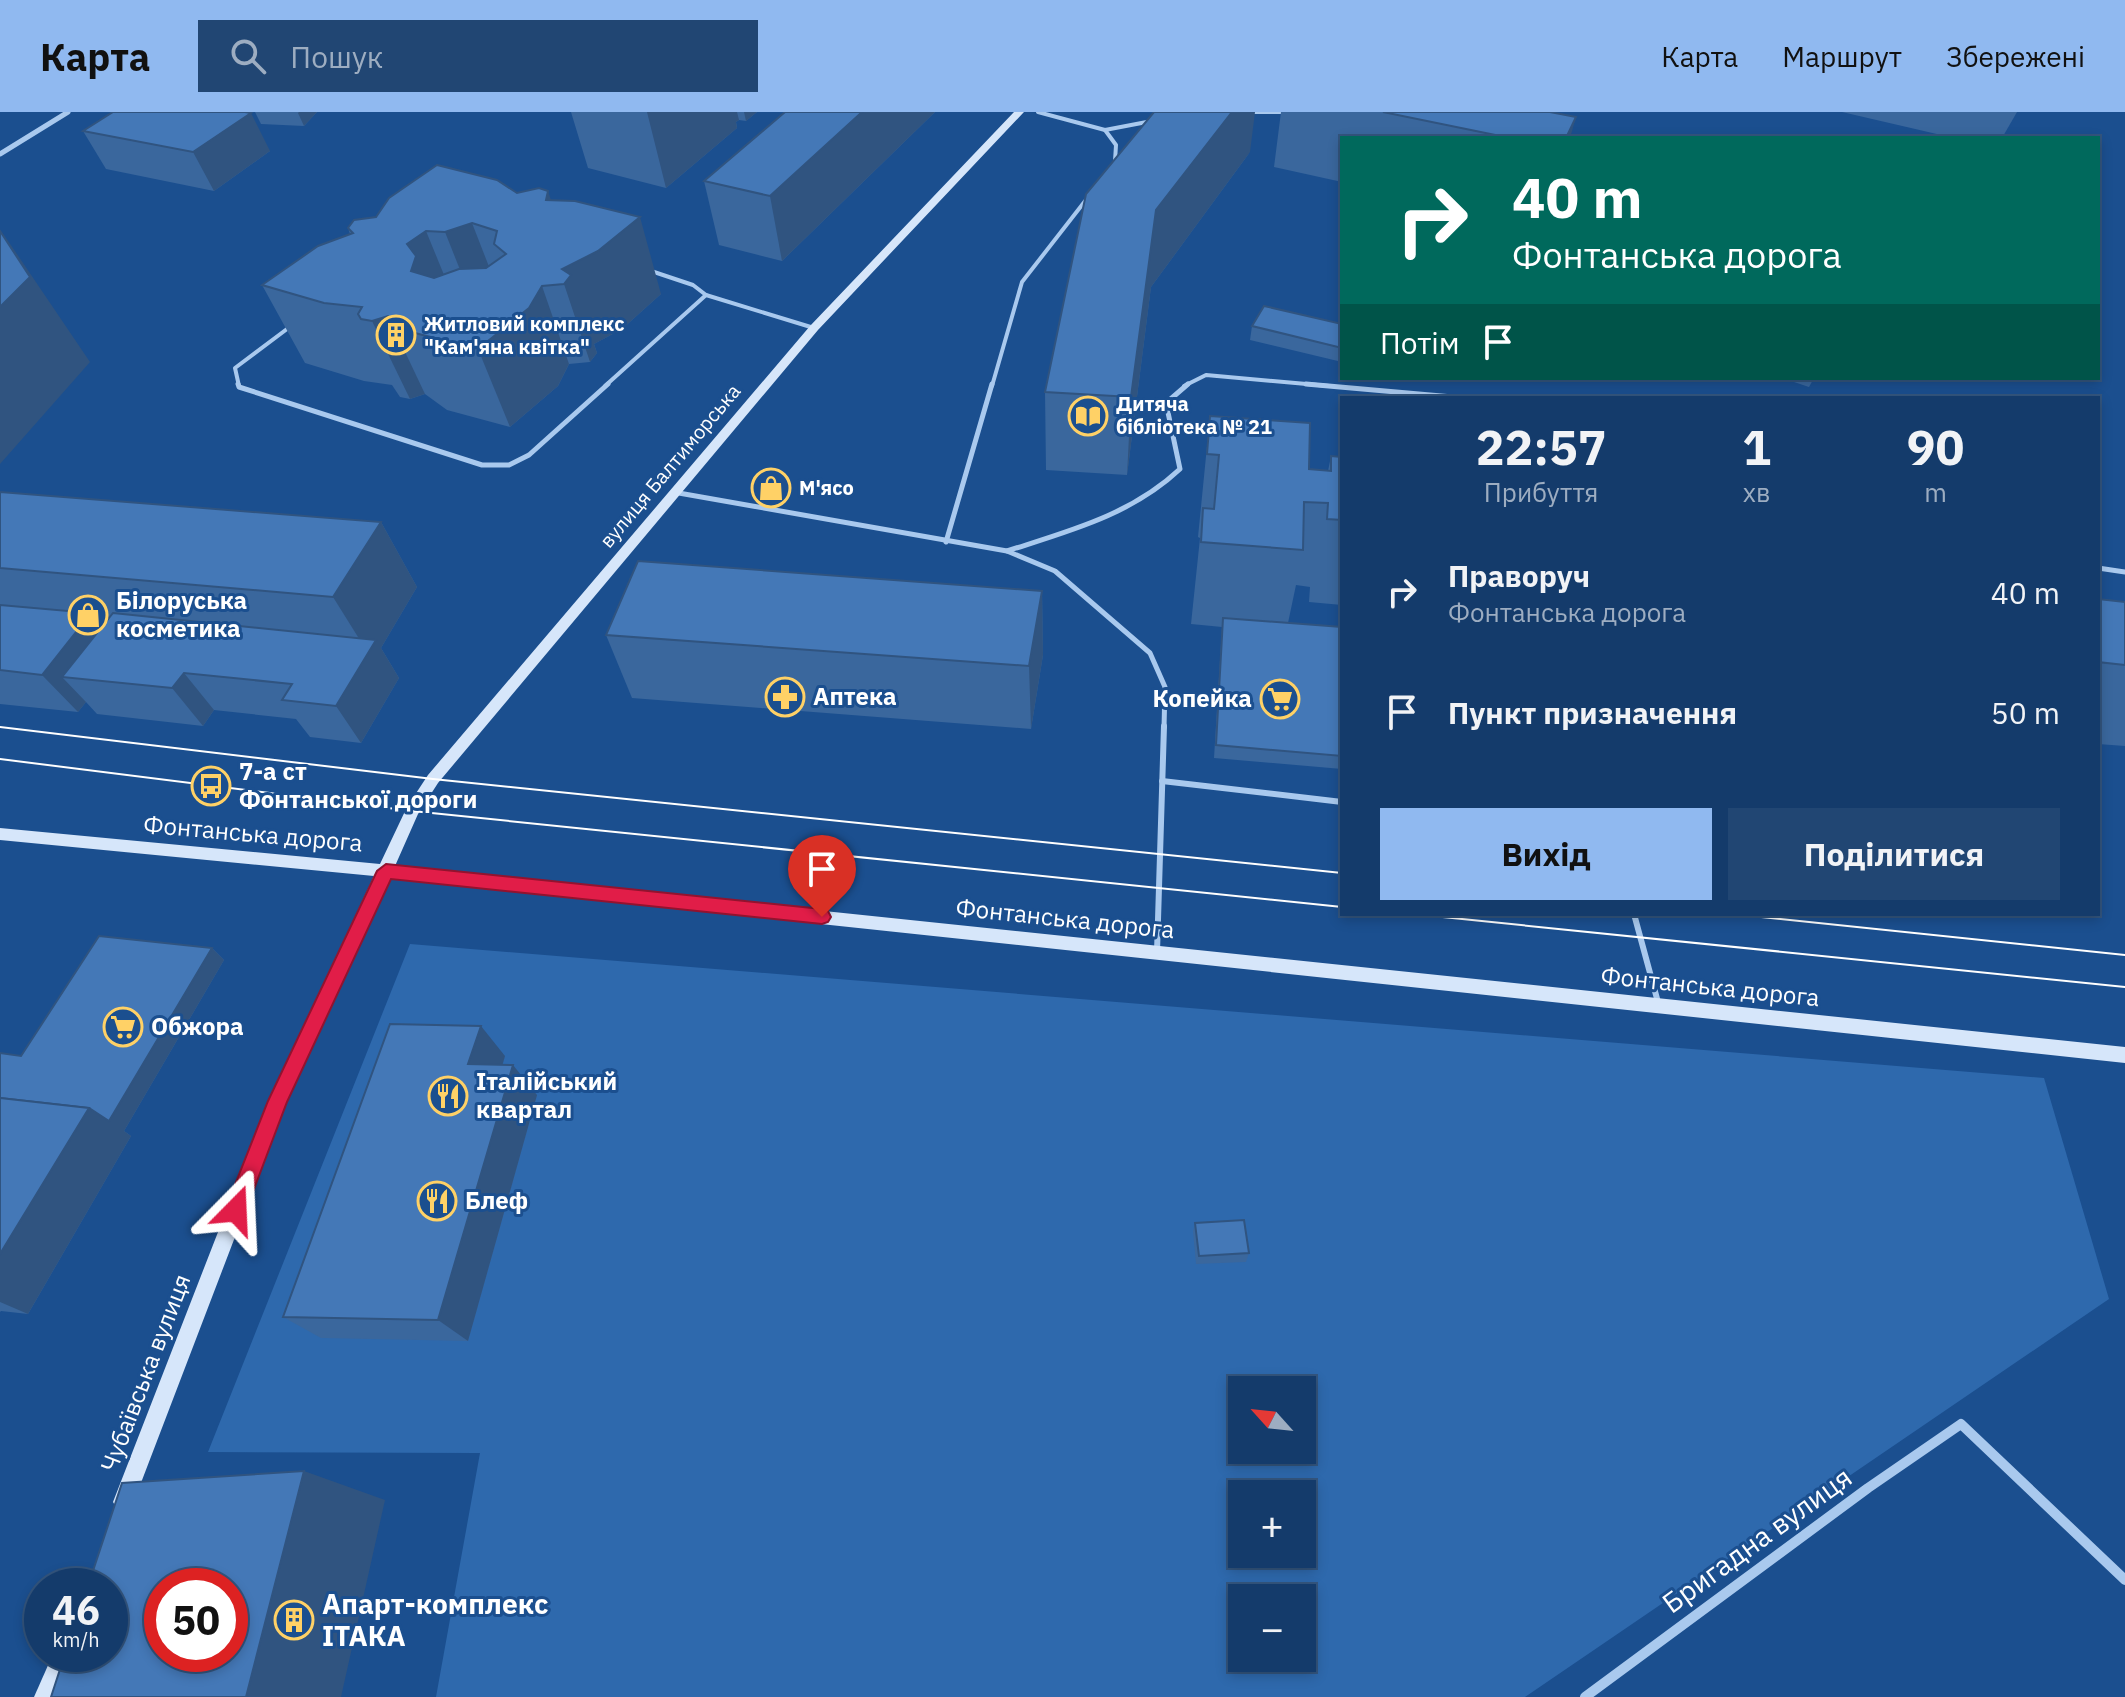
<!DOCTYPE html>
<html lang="uk">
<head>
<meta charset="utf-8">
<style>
  body { margin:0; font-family:"IBM Plex Sans",sans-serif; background:#214673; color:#f1f3f6; height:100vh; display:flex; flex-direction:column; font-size:30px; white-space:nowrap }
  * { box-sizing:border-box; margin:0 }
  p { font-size:26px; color:#9dadc1 }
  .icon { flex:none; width:44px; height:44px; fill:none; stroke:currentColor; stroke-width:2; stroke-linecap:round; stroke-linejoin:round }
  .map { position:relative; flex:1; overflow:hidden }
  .details { position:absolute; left:1340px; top:284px; width:760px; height:520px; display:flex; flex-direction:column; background:#143b6b; border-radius:0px; box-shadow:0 4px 12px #0003,0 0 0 2px #33557e }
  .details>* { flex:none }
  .hud { position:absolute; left:1340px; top:24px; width:760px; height:244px; border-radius:0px; box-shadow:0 4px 12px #0003,0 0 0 2px #33557e; background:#00695c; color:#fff; overflow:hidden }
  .needle { width:52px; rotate:297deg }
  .controls { position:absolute; left:1228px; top:1264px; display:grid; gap:16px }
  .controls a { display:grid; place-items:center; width:88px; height:88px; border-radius:0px; background:#143b6b; box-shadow:0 4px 12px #0003,0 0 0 2px #33557e; font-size:40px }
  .speed { position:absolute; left:24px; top:1456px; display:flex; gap:16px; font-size:40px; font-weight:700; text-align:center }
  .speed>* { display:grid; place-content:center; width:104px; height:104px; border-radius:50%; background:#143b6b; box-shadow:0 4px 12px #0003,0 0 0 2px #33557e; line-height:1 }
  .speed small { font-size:20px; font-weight:400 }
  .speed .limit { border:12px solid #d22; background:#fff; color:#111 }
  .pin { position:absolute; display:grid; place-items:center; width:68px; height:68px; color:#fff; margin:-82px -34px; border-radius:50% 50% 50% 0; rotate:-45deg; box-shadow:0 0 8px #0007 }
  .pin .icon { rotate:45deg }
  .me { position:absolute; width:88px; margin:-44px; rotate:21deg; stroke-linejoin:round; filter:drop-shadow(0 0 6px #0008) }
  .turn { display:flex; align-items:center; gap:28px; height:168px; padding:0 40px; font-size:36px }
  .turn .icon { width:104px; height:104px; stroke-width:2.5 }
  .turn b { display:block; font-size:56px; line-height:68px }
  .then { display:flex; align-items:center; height:76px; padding:0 40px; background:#0003; gap:16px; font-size:30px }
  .eta { display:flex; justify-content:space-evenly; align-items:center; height:136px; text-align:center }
  .eta b { font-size:48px; font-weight:800; line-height:56px }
  .cta { display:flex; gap:16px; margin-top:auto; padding:16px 40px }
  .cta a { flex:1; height:92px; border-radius:0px; background:#90b9f0; color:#111; font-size:32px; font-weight:800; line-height:92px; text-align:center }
  .cta a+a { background:#214673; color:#f1f3f6 }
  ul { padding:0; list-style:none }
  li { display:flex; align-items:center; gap:24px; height:120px; padding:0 40px }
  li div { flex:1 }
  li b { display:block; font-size:30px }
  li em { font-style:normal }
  header { display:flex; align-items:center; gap:48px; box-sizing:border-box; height:112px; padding:0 40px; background:#90b9f0; color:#111 }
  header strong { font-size:38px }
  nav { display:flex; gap:44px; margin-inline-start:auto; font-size:28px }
  .search { width:560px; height:72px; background:#214673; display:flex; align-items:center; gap:20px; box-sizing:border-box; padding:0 28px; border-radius:0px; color:#9dadc1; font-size:30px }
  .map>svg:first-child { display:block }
  .green { fill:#2e69ad; fill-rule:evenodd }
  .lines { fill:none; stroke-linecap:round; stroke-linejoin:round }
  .lane-far2 { stroke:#a9c9ee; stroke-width:4 }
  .lane-far1 { stroke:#a9c9ee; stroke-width:5 }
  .lane { stroke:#a9c9ee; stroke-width:6 }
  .street-far1 { stroke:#a9c9ee; stroke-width:5 }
  .street { stroke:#a9c9ee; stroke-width:10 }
  .secondary { fill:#d6e6fa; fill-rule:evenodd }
  .tram { stroke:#fff; stroke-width:2 }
  .wall { fill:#3a679d }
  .shaded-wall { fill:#305480 }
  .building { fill:#4478b7; stroke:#305480; stroke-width:2; fill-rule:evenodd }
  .route { fill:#e11d48; stroke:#92132f; stroke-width:2 }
  .labels { text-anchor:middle; stroke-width:6; stroke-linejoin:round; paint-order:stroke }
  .far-poi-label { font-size:20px; font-weight:bold; fill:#fff; stroke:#1b4f8f; text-anchor:start }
  .far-street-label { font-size:20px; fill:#fff; stroke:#1b4f8f }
  .poi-label { font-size:24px; font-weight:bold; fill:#fff; stroke:#1b4f8f; text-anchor:start }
  .street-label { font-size:24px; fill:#fff; stroke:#1b4f8f }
  .near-street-label { font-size:28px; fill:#fff; stroke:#1b4f8f }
  .near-poi-label { font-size:28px; font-weight:bold; fill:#fff; stroke:#1b4f8f; text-anchor:start }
</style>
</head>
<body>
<header>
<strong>Карта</strong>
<div class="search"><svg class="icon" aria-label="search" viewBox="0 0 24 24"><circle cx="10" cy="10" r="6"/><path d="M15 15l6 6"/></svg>Пошук</div>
<nav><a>Карта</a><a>Маршрут</a><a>Збережені</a></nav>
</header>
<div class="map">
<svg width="2125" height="1585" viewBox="0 0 2125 1585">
  <rect width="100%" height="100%" fill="#1b4f8f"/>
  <path class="green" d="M410,832L2044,966L2109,1187L1525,1585H436L480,1341L208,1340ZM1242,1278H1302V1338H1242ZM1242,1382H1302V1442H1242ZM1242,1486H1302V1546H1242Z"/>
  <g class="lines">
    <g class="lane-far2">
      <path d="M1038,0L1105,18L1152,9"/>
      <path d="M1250,0H1287"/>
      <path d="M1105,18L1116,33L1115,49"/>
      <path d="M648,158L693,173L706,183L814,216"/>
      <path d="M239,274L235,256L291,214"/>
      <path d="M605,274L706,183"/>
      <path d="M992,274L1022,170L1089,84"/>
      <path d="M1184,274L1206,263L1329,274"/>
    </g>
    <g class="lane-far1">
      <path d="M238,272L239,275L482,353H509L529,343L608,272"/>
      <path d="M1306,272L1464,286"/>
      <path d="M673,380L1007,439L1055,459L1150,541L1165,575L1164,616"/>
      <path d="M946,430L992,272"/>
      <path d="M1007,439C1069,419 1131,403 1180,357L1166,291L1188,272"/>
      <path d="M2098,456L2125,460"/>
    </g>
    <g class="lane">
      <path d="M1162,669L1342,690"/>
      <path d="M1634,802L1659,894"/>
      <path d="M1157,840L1164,614"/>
    </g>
    <path class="street-far1" d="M0,42L68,0"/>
    <path class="street" d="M1585,1585L1868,1376L1961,1312L2125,1468"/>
    <g class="secondary">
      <path d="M1014,0H1024L818,218L438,671L418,702L395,754L2125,935V951L389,766L287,989L131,1397L124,1401L117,1397L113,1390L269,989L374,764L0,728V716L380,752L407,695L428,663L810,214Z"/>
      <path d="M53,1542H75L57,1585H34Z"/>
    </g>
    <g class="tram">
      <path d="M0,615L433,667L1342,761"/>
      <path d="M0,647L412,699L1342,795"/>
      <path d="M1413,802L2125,875"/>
      <path d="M1733,802L2125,843"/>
    </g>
  </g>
  <g class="wall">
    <path d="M255,0H317L304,14L261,12Z"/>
    <path d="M571,0H757L746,9L739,8L736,10L737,16L666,76L588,56Z"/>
    <path d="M785,0H935L782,149L719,133L704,69Z"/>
    <path d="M1281,0H1550L1570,26H1342V70L1274,55Z"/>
    <path d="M1842,0H2017L2002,26H1954Z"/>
    <path d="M83,19L270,39L214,79L106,57Z"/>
    <path d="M1250,40L1151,175L1127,363L1046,358L1045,280Z"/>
    <path d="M517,81L550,88L661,182L622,217L594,232L597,241L590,250L569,252L558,274L510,315L447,298L425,282L410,287L400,285L392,273L364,269L305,251L262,173L350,122L348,116L376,105Z"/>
    <path d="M1342,212V250L1250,228L1252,214Z"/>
    <path d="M1782,266H1814L1809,275Z"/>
    <path d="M1210,304L1309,357L1328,359L1331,344L1342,345V493L1309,490L1310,475L1296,473L1288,511L1342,515V657L1214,646L1222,515L1191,512L1200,426L1198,425Z"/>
    <path d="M0,380L381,410L417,475L381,536L399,566L361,631L310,625L296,607L214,598L203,614L97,602L86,590L78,600L0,592Z"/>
    <path d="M1042,479L1043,543L1031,617L632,586L606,523Z"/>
    <path d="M2098,487L2125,490V634L2098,632Z"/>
    <path d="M212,836L224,848L124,1019L131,1024L28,1202L1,1199L0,1200V941L21,944Z"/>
    <path d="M505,944L502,953L537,983L468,1229L321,1226L283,1205Z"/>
    <path d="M1195,1111L1249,1141L1246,1150L1196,1152L1193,1119Z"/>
  </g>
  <g class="shaded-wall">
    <path d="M299,0H317L304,14L298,1Z"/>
    <path d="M647,0H737L739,8L736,10L737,16L666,76Z"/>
    <path d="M744,0H757L746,9Z"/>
    <path d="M862,0H935L782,149L770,84Z"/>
    <path d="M1232,0H1255L1250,40L1151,175L1127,363L1131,285L1156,98Z"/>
    <path d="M251,1L270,39L214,79L193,40Z"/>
    <path d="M1576,5L1570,26H1566Z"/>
    <path d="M548,79L572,152L640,105L661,182L622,217L594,232L597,241L590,250L564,172L546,88Z"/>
    <path d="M472,111L502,188L476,198L445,120Z"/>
    <path d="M0,117L90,250L0,352V118L11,134Z"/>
    <path d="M426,119L458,197L411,159L407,132Z"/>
    <path d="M542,174L569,252L558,274L510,315L478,237Z"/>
    <path d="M388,204L425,282L410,287L372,209Z"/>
    <path d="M381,410L417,475L381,536L399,566L361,631L336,594L368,541L333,485Z"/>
    <path d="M1042,479L1043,543L1031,617L1029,554Z"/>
    <path d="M91,501L124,540L62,565L86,590L78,600L42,563Z"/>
    <path d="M184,561L214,598L203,614L172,576Z"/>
    <path d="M212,836L224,848L124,1019L131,1024L28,1202L0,1190V1142L89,996Z"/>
    <path d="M481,914L505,944L494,982L468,952Z"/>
    <path d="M513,953L537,983L468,1229L438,1208Z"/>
    <path d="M304,1359L385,1388L341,1585H246Z"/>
  </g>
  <g class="building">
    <path d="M113,0H245L251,1L193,40L83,19Z"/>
    <path d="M785,0H862L770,84L704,69Z"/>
    <path d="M1154,0H1232L1156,98L1131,285L1045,280L1086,82Z"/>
    <path d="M1383,0H1550L1576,5L1566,26H1510Z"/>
    <path d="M437,53L497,68L517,81L539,76L548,79L546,88L575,89L640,105L598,139L562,157L571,163L564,172L542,174L529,196L478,237L411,220L388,204L372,209L361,207L358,202L362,195L324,191L262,173L318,134L353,121L348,116L354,108L376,105L389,86ZM472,111L497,119L494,132L506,142L486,156L459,157L434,166L411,159L416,144L407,132L426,119L445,120Z"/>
    <path d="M0,119L30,165L0,195Z"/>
    <path d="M1264,194L1342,212V236L1252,214Z"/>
    <path d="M1210,304L1310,311L1309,357L1331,359V344L1342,345V408L1327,407L1328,391L1304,390L1303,438L1201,430L1203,396L1214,397L1219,343L1207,342Z"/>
    <path d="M0,380L381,410L333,485L0,456Z"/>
    <path d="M638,449L1042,479L1029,554L606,523Z"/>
    <path d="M2098,487L2125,490V553L2098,550Z"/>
    <path d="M0,493L91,501L42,563L0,558Z"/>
    <path d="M113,501L376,528L336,594L282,588L292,572L184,561L172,576L62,565Z"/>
    <path d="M1223,506L1342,515V644L1216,633Z"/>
    <path d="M99,824L212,836L109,1009L89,996L0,986V941L21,944Z"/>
    <path d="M390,912L481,914L468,952L513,953L438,1208L283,1205Z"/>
    <path d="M0,986L89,996L0,1142Z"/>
    <path d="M1244,1108L1249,1141L1199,1144L1195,1111Z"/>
    <path d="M304,1359L246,1585H51L65,1542H110V1474H88L122,1371ZM162,1474H230V1542H162Z"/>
  </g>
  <path class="route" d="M386,752L822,797L828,799L831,805L828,810L822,812L391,767L287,990L243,1106L236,1109L228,1106L225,1098L268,989L377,759Z"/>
  <defs>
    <g id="building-ring" transform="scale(2)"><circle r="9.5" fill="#1b4f8f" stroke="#ffd166" stroke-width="1.5"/><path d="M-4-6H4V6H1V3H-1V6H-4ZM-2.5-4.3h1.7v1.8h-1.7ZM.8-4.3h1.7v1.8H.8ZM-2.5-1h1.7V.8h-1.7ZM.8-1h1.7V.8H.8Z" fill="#ffd166"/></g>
    <g id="library-ring" transform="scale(2)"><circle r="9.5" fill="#1b4f8f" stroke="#ffd166" stroke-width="1.5"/><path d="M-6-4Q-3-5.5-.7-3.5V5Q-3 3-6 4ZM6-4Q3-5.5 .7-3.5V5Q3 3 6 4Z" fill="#ffd166"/></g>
    <g id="shop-ring" transform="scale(2)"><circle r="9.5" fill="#1b4f8f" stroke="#ffd166" stroke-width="1.5"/><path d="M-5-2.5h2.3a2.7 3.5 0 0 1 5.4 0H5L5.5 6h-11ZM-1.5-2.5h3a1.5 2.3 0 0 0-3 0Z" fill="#ffd166"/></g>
    <g id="pharmacy-ring" transform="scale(2)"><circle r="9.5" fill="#1b4f8f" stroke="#ffd166" stroke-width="1.5"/><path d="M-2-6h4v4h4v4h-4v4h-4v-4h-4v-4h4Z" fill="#ffd166"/></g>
    <g id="supermarket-ring" transform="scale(2)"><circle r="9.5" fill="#1b4f8f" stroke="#ffd166" stroke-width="1.5"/><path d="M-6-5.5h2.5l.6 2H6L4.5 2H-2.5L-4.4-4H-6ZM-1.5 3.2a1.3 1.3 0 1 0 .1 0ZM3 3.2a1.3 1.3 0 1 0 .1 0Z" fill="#ffd166"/></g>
    <g id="bus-ring" transform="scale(2)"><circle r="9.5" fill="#1b4f8f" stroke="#ffd166" stroke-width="1.5"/><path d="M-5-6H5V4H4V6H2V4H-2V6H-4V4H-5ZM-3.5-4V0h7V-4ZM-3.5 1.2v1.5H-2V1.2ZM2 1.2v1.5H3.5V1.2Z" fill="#ffd166"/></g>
    <g id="restaurant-ring" transform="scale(2)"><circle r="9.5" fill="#1b4f8f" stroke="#ffd166" stroke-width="1.5"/><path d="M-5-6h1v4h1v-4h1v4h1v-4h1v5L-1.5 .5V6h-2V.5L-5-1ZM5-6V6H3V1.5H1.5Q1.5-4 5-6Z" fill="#ffd166"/></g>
  </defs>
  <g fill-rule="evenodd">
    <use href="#building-ring" x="396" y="223"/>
    <use href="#library-ring" x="1088" y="304"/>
    <use href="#shop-ring" x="771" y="376"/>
    <use href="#shop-ring" x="88" y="503"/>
    <use href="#pharmacy-ring" x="785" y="585"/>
    <use href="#supermarket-ring" x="1280" y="587"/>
    <use href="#bus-ring" x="211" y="674"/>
    <use href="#supermarket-ring" x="123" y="915"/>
    <use href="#restaurant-ring" x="448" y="984"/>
    <use href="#restaurant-ring" x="437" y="1089"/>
    <use href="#building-ring" x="294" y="1508"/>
  </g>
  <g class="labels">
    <g class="far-poi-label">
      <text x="424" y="219">Житловий комплекс<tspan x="424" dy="23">"Кам'яна квітка"</tspan></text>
      <text x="1116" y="299">Дитяча<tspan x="1116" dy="23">бібліотека № 21</tspan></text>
      <text x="799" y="383">М'ясо</text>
    </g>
    <g class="far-street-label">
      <text transform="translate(670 354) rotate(-50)" y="7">вулиця Балтиморська</text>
    </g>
    <g class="poi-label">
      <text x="116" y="497">Білоруська<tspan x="116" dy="28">косметика</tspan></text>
      <text x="813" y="593">Аптека</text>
      <text x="1252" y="595" text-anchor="end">Копейка</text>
      <text x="239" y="668">7-а ст<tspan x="239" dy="28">Фонтанської дороги</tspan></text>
      <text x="151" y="923">Обжора</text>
      <text x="476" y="978">Італійський<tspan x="476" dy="28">квартал</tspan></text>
      <text x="465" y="1097">Блеф</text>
    </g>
    <g class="street-label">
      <text transform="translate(253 722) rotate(5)" y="8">Фонтанська дорога</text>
      <text transform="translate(1065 807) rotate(6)" y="8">Фонтанська дорога</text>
      <text transform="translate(1710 875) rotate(6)" y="8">Фонтанська дорога</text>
      <text transform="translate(146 1261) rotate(-69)" y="8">Чубаївська вулиця</text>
    </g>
    <g class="near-street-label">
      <text transform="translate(1757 1428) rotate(-36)" y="10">Бригадна вулиця</text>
    </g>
    <g class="near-poi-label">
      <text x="322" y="1502">Апарт-комплекс<tspan x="322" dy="32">ІТАКА</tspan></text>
    </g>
  </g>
</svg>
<div class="controls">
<a><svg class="needle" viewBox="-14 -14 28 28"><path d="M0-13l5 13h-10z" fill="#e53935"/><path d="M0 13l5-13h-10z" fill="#9dadc1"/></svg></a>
<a>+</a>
<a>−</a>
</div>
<div class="speed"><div>46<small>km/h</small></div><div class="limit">50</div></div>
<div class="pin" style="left:822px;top:805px;background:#d93025"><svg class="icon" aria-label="arrive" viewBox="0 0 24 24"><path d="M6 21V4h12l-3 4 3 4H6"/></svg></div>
<svg class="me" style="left:236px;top:1098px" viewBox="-20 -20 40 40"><path d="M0-17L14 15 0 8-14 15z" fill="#e11d48" stroke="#fff" stroke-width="4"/></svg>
<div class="hud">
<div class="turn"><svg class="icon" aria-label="right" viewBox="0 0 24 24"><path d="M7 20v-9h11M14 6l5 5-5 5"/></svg><div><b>40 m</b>Фонтанська дорога</div></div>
<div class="then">Потім<svg class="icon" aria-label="arrive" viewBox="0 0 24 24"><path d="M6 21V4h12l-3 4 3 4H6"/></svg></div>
</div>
<section class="details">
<div class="eta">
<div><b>22:57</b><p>Прибуття</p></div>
<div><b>1</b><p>хв</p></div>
<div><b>90</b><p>m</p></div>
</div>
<ul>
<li><svg class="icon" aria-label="right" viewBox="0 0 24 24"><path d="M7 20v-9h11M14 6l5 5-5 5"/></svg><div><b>Праворуч</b><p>Фонтанська дорога</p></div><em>40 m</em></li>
<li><svg class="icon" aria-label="arrive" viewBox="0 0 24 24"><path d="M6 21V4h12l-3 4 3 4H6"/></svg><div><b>Пункт призначення</b></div><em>50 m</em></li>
</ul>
<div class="cta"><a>Вихід</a><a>Поділитися</a></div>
</section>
</div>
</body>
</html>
